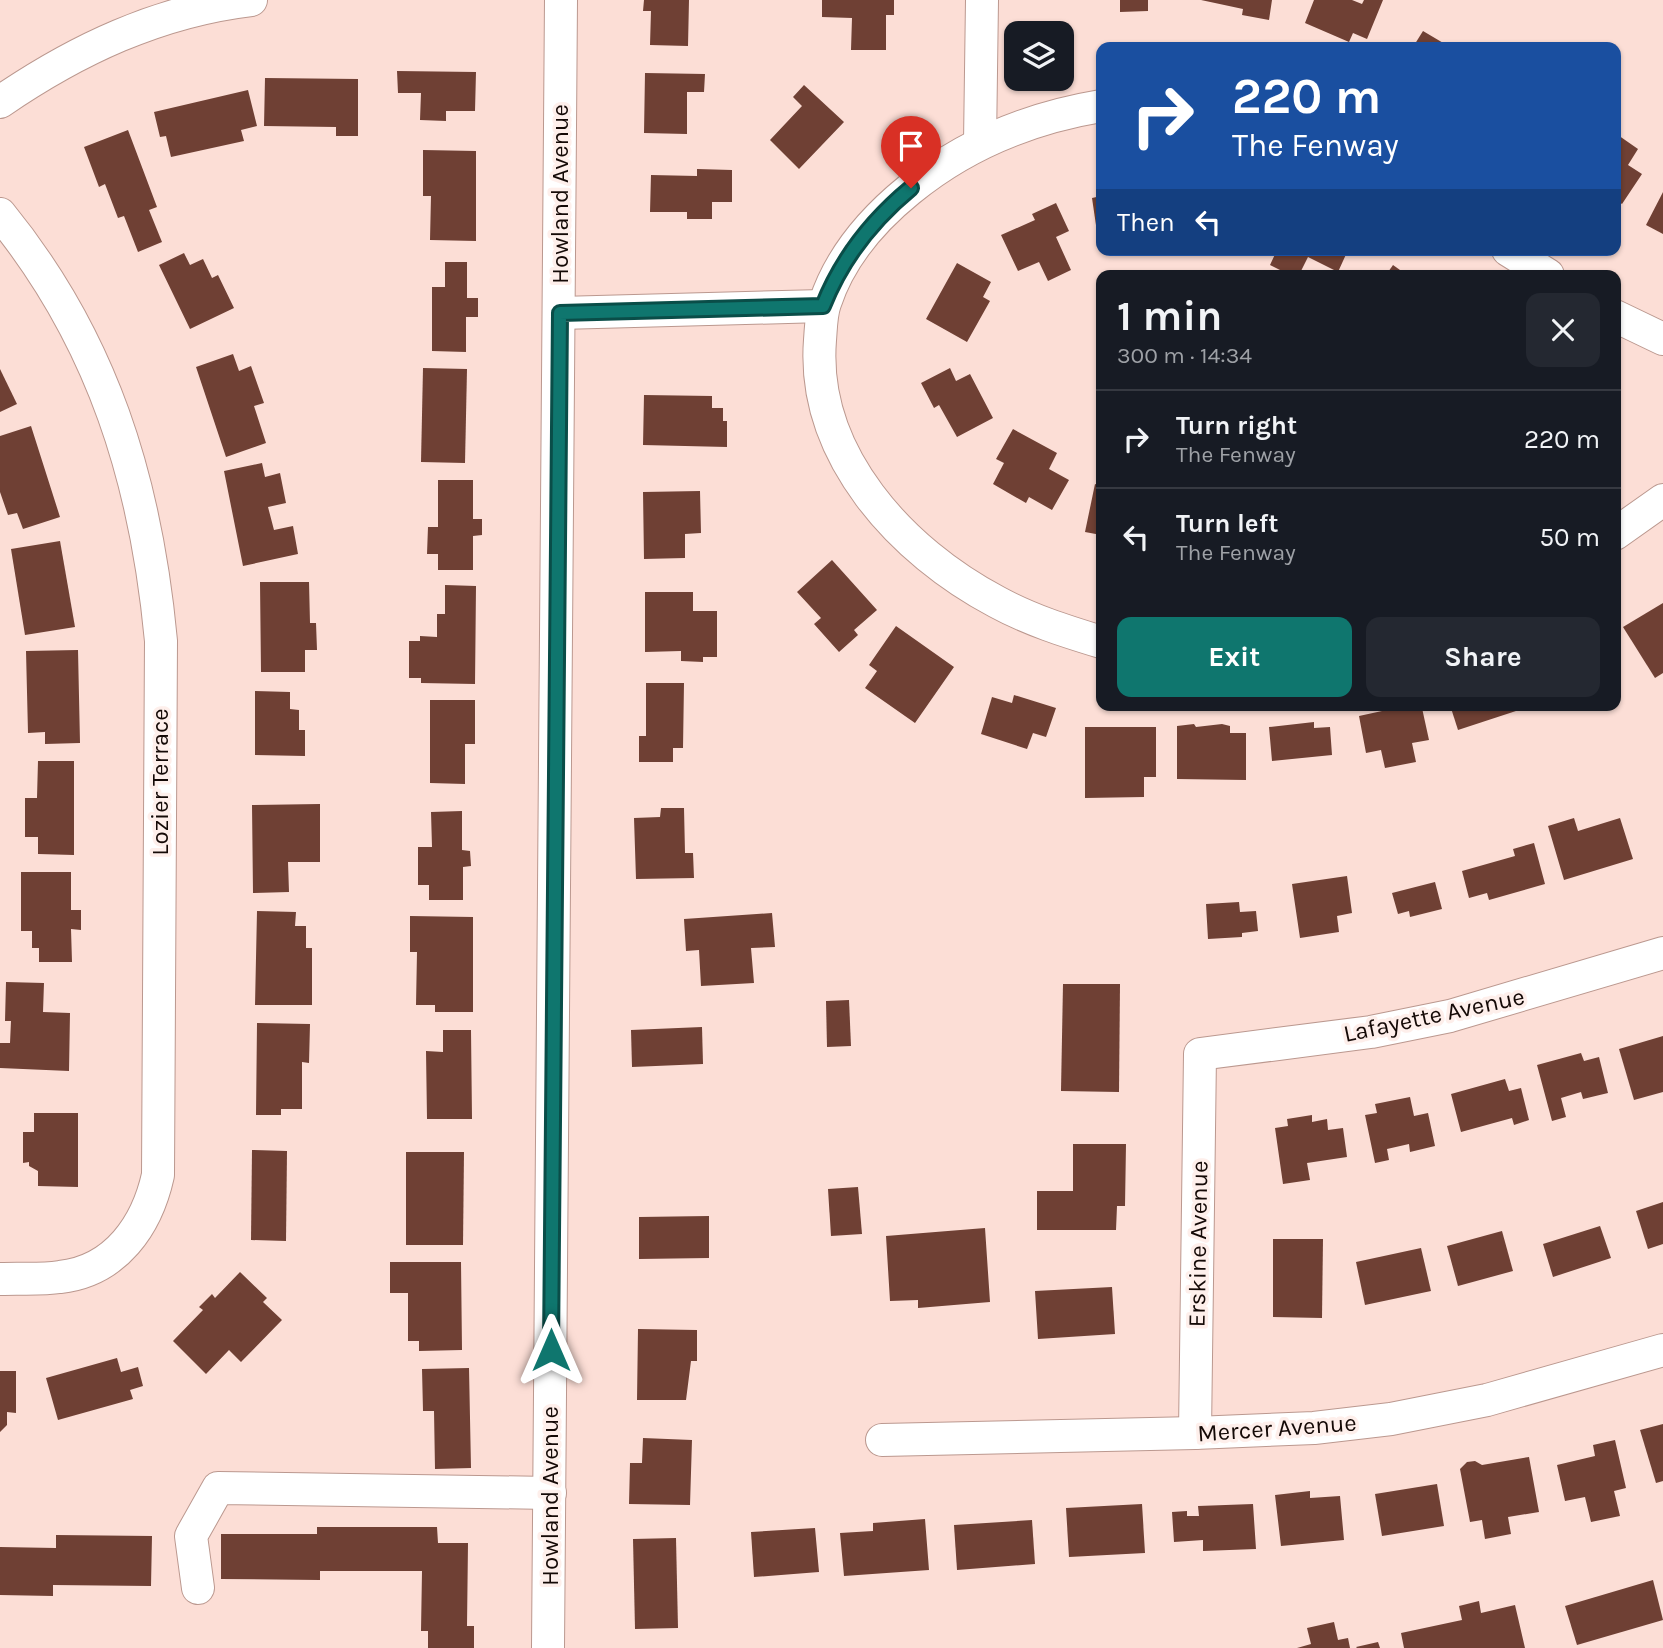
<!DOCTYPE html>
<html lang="en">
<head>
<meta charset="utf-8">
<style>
  body { margin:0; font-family:Karla,sans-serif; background:#242831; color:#f1f3f6; height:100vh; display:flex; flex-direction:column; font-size:26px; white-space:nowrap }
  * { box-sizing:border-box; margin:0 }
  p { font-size:23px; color:#9ea1a6 }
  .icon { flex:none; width:38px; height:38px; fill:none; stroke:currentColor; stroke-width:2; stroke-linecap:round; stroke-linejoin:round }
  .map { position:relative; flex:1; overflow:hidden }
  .details { position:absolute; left:1096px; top:270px; width:525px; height:441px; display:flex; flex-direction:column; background:#171b24; border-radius:14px; box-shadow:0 2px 5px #0004 }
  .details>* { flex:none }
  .hud { position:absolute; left:1096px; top:42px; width:525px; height:214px; border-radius:14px; box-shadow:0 2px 5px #0004; background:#1a4fa0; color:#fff; overflow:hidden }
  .controls { position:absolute; left:1004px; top:21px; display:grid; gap:14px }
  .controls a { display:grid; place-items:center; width:70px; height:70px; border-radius:14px; background:#171b24; box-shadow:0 2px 5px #0004; font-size:35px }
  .pin { position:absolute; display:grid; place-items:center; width:60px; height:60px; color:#fff; margin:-72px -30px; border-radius:50% 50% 50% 0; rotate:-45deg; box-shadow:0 0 7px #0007 }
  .pin .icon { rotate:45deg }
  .me { position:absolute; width:77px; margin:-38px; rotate:0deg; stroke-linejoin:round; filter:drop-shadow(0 0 5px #0008) }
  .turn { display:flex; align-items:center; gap:24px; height:147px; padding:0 21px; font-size:32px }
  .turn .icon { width:91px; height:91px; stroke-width:2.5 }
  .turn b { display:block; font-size:49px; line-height:60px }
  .then { display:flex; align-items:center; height:66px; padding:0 21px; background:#0003; gap:14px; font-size:26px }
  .round { display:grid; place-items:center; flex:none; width:74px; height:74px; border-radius:14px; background:#242831 }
  .head { display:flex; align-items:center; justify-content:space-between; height:119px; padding:0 21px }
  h1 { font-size:42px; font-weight:700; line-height:52px }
  .primary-button { display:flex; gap:14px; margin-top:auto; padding:14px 21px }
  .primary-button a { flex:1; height:80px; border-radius:14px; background:#0f766e; color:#fff; font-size:28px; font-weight:700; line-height:80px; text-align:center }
  .primary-button a+a { background:#242831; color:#f1f3f6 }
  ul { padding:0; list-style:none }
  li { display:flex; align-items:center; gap:21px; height:98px; padding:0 21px; border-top:2px solid #363941 }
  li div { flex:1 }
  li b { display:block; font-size:26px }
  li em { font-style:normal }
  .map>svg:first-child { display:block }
  .building { fill:#6f4034 }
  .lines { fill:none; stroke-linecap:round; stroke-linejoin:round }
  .minor-casing { stroke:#bb988f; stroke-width:34 }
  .minor { stroke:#fff; stroke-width:32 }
  .route-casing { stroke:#0a4d48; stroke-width:18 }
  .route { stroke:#0f766e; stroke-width:12 }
  .labels { text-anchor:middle; stroke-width:7; stroke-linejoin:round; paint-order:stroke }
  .street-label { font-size:24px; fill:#140906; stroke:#feefeb }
</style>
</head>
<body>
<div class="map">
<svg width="1663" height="1648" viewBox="0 0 1663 1648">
  <rect width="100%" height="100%" fill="#fcded6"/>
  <g class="building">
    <path d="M644,0H689L688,46L650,45L651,11H643Z"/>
    <path d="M822,0H894V15H886V50H851L852,18L822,17Z"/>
    <path d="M1120,0H1148V11L1120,12Z"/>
    <path d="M1201,0H1272L1269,20L1242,15L1243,9Z"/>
    <path d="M1314,0H1352L1362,4L1364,0H1383L1367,39L1353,33L1349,42L1305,23Z"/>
    <path d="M1423,31L1450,47H1413Z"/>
    <path d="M397,71L476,72L475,111H446V121L420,120L421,93H398Z"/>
    <path d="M645,73L705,74L704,92H687V134L644,133Z"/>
    <path d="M265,78L358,79V136H336V127L264,126Z"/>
    <path d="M804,85L844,122L799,169L770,140L802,106L793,97Z"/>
    <path d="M248,90L257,126L241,130L244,141L171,157L166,136L160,137L154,112Z"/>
    <path d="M128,130L157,207L149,210L162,242L138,252L124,216L118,218L105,184L99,187L84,147Z"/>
    <path d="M1615,133L1638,149L1628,165L1642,174L1622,204L1615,199Z"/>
    <path d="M423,150L476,151V241L430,240L431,196H423Z"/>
    <path d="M697,169L732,170V202H712V219H687V212H650L651,175L697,176Z"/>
    <path d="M1663,192V234L1646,225Z"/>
    <path d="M1101,196V231L1097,232L1092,198Z"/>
    <path d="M1056,203L1069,231L1056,237L1071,270L1048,281L1039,262L1018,271L1001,235L1035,220L1032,214Z"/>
    <path d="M1277,250H1348L1338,272L1308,257L1299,275H1290L1270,265Z"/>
    <path d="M184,253L190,265L203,259L212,278L218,275L234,308L190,329L159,265Z"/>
    <path d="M445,262H467V298H478V317H466V352L432,351V287H445Z"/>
    <path d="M957,263L991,282L983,297L990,301L967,342L926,319Z"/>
    <path d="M1393,265L1407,275H1386Z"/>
    <path d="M233,354L239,371L251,366L264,403L254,406L266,443L226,457L196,367Z"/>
    <path d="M423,368L467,369L465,463L421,462Z"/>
    <path d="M950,368L956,381L970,374L993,418L957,437L939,405L934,408L921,383Z"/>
    <path d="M0,369L17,404L0,412Z"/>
    <path d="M644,395L712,396V408H723V421H727V447L643,445Z"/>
    <path d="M31,426L60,517L23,529L17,513L8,515L0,492V436Z"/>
    <path d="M1013,429L1057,453L1049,469L1069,480L1052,510L1029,497L1026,503L993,484L1004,463L996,459Z"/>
    <path d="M262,463L265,477L280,473L286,503L268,507L274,530L293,526L298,554L243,566L224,471Z"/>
    <path d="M438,480H473V519H482V535L473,536V570H438V554H427L428,527H438Z"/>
    <path d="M1095,484L1101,486V535L1085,532Z"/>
    <path d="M700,491L701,533L685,534V558L644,559L643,492Z"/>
    <path d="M60,541L75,627L25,635L11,549Z"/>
    <path d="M832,560L877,610L854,630L858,635L839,652L814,624L821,618L797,592Z"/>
    <path d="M260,582H309L310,623H316L317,650H305V672H261Z"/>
    <path d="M445,585L476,586L475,684L421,683V678H409V641H420V636L437,637V614H445Z"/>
    <path d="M645,592H693V611H717V657H703V662L681,661V651L645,652Z"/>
    <path d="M1663,603V673L1655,678L1623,627Z"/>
    <path d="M896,626L954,667L915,723L865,688L877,671L869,665Z"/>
    <path d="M78,650L80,743L45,744V732L28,733L26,651Z"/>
    <path d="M646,683H684L683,748H673V762H639V736H646Z"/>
    <path d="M255,691L290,692V709L299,710V730H305V756L255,755Z"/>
    <path d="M1014,695L1056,708L1046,737L1033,733L1027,749L981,734L992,697L1012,703Z"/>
    <path d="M430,700H475V744H465V784L430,783Z"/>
    <path d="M1450,705H1517L1519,710L1458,730Z"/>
    <path d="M1405,706L1407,711L1422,708L1429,740L1412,743L1416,762L1385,768L1381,750L1366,753L1359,716Z"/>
    <path d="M1314,722V728L1330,727L1332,755L1272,761L1269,727Z"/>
    <path d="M1194,724L1196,727L1222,724L1230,726V733H1246V780L1177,779V726Z"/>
    <path d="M1085,727H1156V777H1144V797L1085,798Z"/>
    <path d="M38,761H74V855L38,854V837H25V798H37Z"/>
    <path d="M320,804V862H288L289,892L253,893L252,805Z"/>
    <path d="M661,808H684L685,853H693L694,878L636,879L634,818L660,817Z"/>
    <path d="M462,811V850L470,851L471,866L463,867V900H429V885H418V847H432L431,812Z"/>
    <path d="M1574,818L1578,831L1620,818L1633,859L1564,880L1548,826Z"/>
    <path d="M1534,843L1545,884L1489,900L1487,893L1469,898L1462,871L1515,856L1513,849Z"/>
    <path d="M21,872H71V910H81V930L71,929L72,962H39V948H32V931H21Z"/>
    <path d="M1347,876L1352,913L1337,916L1339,932L1300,938L1292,884Z"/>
    <path d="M1435,882L1442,909L1410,917L1409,911L1398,914L1392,893Z"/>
    <path d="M1239,902L1240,912L1256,911L1258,931L1242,933V937L1208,939L1206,904Z"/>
    <path d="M257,911L296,912L295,926H306V948H312V1005H255Z"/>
    <path d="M772,913L775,947L751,948L754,983L701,986L699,950L686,951L684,919Z"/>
    <path d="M410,916L473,917V1012H435V1005H416L417,952H410Z"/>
    <path d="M6,982L44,983L43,1012L70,1013L69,1071L0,1068V1043H10L11,1021H5Z"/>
    <path d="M1063,984H1120L1119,1092L1061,1091Z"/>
    <path d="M849,1000L851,1046L827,1047L826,1001Z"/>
    <path d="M257,1023L310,1024L309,1063L302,1062V1109H281V1115H256Z"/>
    <path d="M702,1027L703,1064L632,1067L631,1030Z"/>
    <path d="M443,1030H471L472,1119H427L426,1051L443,1052Z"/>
    <path d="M1663,1036V1092L1634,1100L1619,1049Z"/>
    <path d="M1581,1053L1584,1061L1599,1057L1608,1093L1583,1099L1581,1092L1561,1098L1566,1117L1552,1121L1537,1065Z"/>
    <path d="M1505,1079L1509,1091L1521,1088L1529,1120L1514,1125L1512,1118L1461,1132L1451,1094Z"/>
    <path d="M1410,1097L1414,1116L1428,1113L1435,1146L1410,1152L1409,1144L1387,1149L1389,1160L1375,1163L1365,1115L1377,1113L1375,1104Z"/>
    <path d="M34,1113H78V1187L38,1186V1171L29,1166V1162L23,1163V1132H34Z"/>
    <path d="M1312,1115V1122L1327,1119L1328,1130L1343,1128L1347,1157L1307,1163L1310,1180L1283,1184L1275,1128L1288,1126L1287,1119Z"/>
    <path d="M1073,1144H1126L1125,1206H1117L1116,1230H1037V1191H1073Z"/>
    <path d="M252,1150L287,1151L286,1241L251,1240Z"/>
    <path d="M406,1152H464L463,1245H406Z"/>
    <path d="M858,1187L862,1234L831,1236L828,1189Z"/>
    <path d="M1663,1202V1244L1648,1249L1636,1211Z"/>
    <path d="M709,1216V1258L639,1259V1217Z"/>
    <path d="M1600,1226L1611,1258L1553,1277L1543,1244Z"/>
    <path d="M985,1228L990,1302L918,1308V1300L890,1301L886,1236Z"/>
    <path d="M1502,1231L1513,1271L1458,1286L1447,1246Z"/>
    <path d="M1273,1239H1323L1322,1318L1273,1317Z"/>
    <path d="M1421,1248L1431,1291L1365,1305L1356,1262Z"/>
    <path d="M390,1262H461L462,1350L419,1351V1341H408V1293H390Z"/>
    <path d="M240,1272L267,1298L263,1302L282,1320L241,1362L229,1350L206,1374L173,1341L203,1310L199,1307L212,1294L215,1298Z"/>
    <path d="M1112,1287L1115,1334L1038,1339L1035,1291Z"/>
    <path d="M638,1329L697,1330V1361H691L686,1400H637Z"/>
    <path d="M117,1358L121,1372L138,1367L143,1386L130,1390L133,1399L58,1420L46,1378Z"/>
    <path d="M469,1368L471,1468L435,1469L434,1411H423L422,1369Z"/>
    <path d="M0,1371H16V1413L7,1412V1425L0,1432Z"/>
    <path d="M1663,1424V1481L1656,1483L1640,1430Z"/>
    <path d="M643,1438L692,1440L690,1505L629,1504L630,1463H642Z"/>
    <path d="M1615,1440L1626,1488L1614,1491L1620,1516L1591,1522L1585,1497L1565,1501L1557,1465L1595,1456L1593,1445Z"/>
    <path d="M1529,1457L1539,1512L1508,1517L1511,1534L1485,1539L1482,1520L1470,1522L1460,1469L1467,1462L1475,1461L1482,1465Z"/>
    <path d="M1437,1484L1444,1526L1382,1536L1375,1494Z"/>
    <path d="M1310,1491V1498L1340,1496L1344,1540L1281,1546L1275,1495Z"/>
    <path d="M1142,1504L1145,1553L1069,1557L1066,1508Z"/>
    <path d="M1253,1504L1256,1549L1203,1551V1540L1174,1542L1172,1512L1187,1511V1516H1199L1198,1506Z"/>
    <path d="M925,1519L929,1570L844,1576L840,1533L873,1531V1523Z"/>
    <path d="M1032,1520L1035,1564L957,1570L954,1525Z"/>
    <path d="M317,1527H437L438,1543H468L467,1626H474V1648H428V1631H421L422,1571H320V1580L221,1579V1534H317Z"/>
    <path d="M815,1528L819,1572L754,1577L751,1532Z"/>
    <path d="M56,1535L152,1536L151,1586L53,1585V1596L0,1595V1547L56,1548Z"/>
    <path d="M676,1538L678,1628L635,1629L633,1539Z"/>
    <path d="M1653,1580L1663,1620L1577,1645L1565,1606Z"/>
    <path d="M1479,1601L1481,1613L1515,1605L1525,1648H1404L1401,1633L1462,1620L1459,1606Z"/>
    <path d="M1334,1622L1338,1640L1348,1638L1350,1648H1297L1311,1644L1307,1628Z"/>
    <path d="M1378,1642L1380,1648H1357L1356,1647Z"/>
  </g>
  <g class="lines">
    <g class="minor-casing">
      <g id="minor">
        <path d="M0,102C76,50 158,11 251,0"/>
        <path d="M1101,106C1029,118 965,144 909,190C872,220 840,257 825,303C821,314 821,328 820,340C811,455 902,552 997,602C1030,620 1065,631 1101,642"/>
        <path d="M980,143L982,0"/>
        <path d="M0,214C103,340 146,481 161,641L158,1175C147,1225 116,1271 60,1277C40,1280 20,1278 0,1279"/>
        <path d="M1508,250L1548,275"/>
        <path d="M560,313L823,306"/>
        <path d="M1615,316L1663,339"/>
        <path d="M1615,534L1663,500"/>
        <path d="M1195,1433L1200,1054L1371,1032L1450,1016L1663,953"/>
        <path d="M882,1440L1195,1433L1314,1428L1391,1419L1487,1400L1663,1350"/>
        <path d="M198,1588L191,1536L218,1488L550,1493"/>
        <path d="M548,1648L561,0"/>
      </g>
    </g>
    <use href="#minor" class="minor"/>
  </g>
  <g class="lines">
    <g class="route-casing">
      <path id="route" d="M551,1350L560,313L823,306C842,258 871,221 911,188"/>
    </g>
    <use href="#route" class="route"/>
  </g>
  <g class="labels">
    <g class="street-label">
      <text transform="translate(560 194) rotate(-90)" y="8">Howland Avenue</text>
      <text transform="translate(160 782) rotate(-90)" y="8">Lozier Terrace</text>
      <text transform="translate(1434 1015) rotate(-12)" y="8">Lafayette Avenue</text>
      <text transform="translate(1198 1244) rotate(-89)" y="8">Erskine Avenue</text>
      <text transform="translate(1277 1428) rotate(-4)" y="8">Mercer Avenue</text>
      <text transform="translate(550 1496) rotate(-90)" y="8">Howland Avenue</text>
    </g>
  </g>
</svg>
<div class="controls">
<a><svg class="icon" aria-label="layers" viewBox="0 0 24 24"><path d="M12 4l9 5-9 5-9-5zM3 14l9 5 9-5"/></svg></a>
</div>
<div class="pin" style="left:911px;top:188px;background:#d93025"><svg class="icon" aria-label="arrive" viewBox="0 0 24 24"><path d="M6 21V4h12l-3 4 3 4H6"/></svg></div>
<svg class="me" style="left:551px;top:1350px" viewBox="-20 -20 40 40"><path d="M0-17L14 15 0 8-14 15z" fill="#0f766e" stroke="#fff" stroke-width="4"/></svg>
<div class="hud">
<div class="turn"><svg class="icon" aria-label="right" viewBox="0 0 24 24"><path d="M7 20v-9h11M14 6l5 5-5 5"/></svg><div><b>220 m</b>The Fenway</div></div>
<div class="then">Then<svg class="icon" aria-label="left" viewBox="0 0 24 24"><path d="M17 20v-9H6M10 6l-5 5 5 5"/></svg></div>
</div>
<section class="details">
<div class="head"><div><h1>1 min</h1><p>300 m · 14:34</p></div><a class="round"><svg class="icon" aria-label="close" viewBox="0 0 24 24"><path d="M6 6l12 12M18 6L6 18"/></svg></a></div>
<ul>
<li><svg class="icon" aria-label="right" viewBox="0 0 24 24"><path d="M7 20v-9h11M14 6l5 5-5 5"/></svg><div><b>Turn right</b><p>The Fenway</p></div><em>220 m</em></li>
<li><svg class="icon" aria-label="left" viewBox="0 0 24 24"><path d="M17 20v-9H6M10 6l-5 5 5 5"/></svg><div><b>Turn left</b><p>The Fenway</p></div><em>50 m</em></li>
</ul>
<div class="primary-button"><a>Exit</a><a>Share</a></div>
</section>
</div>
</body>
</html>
